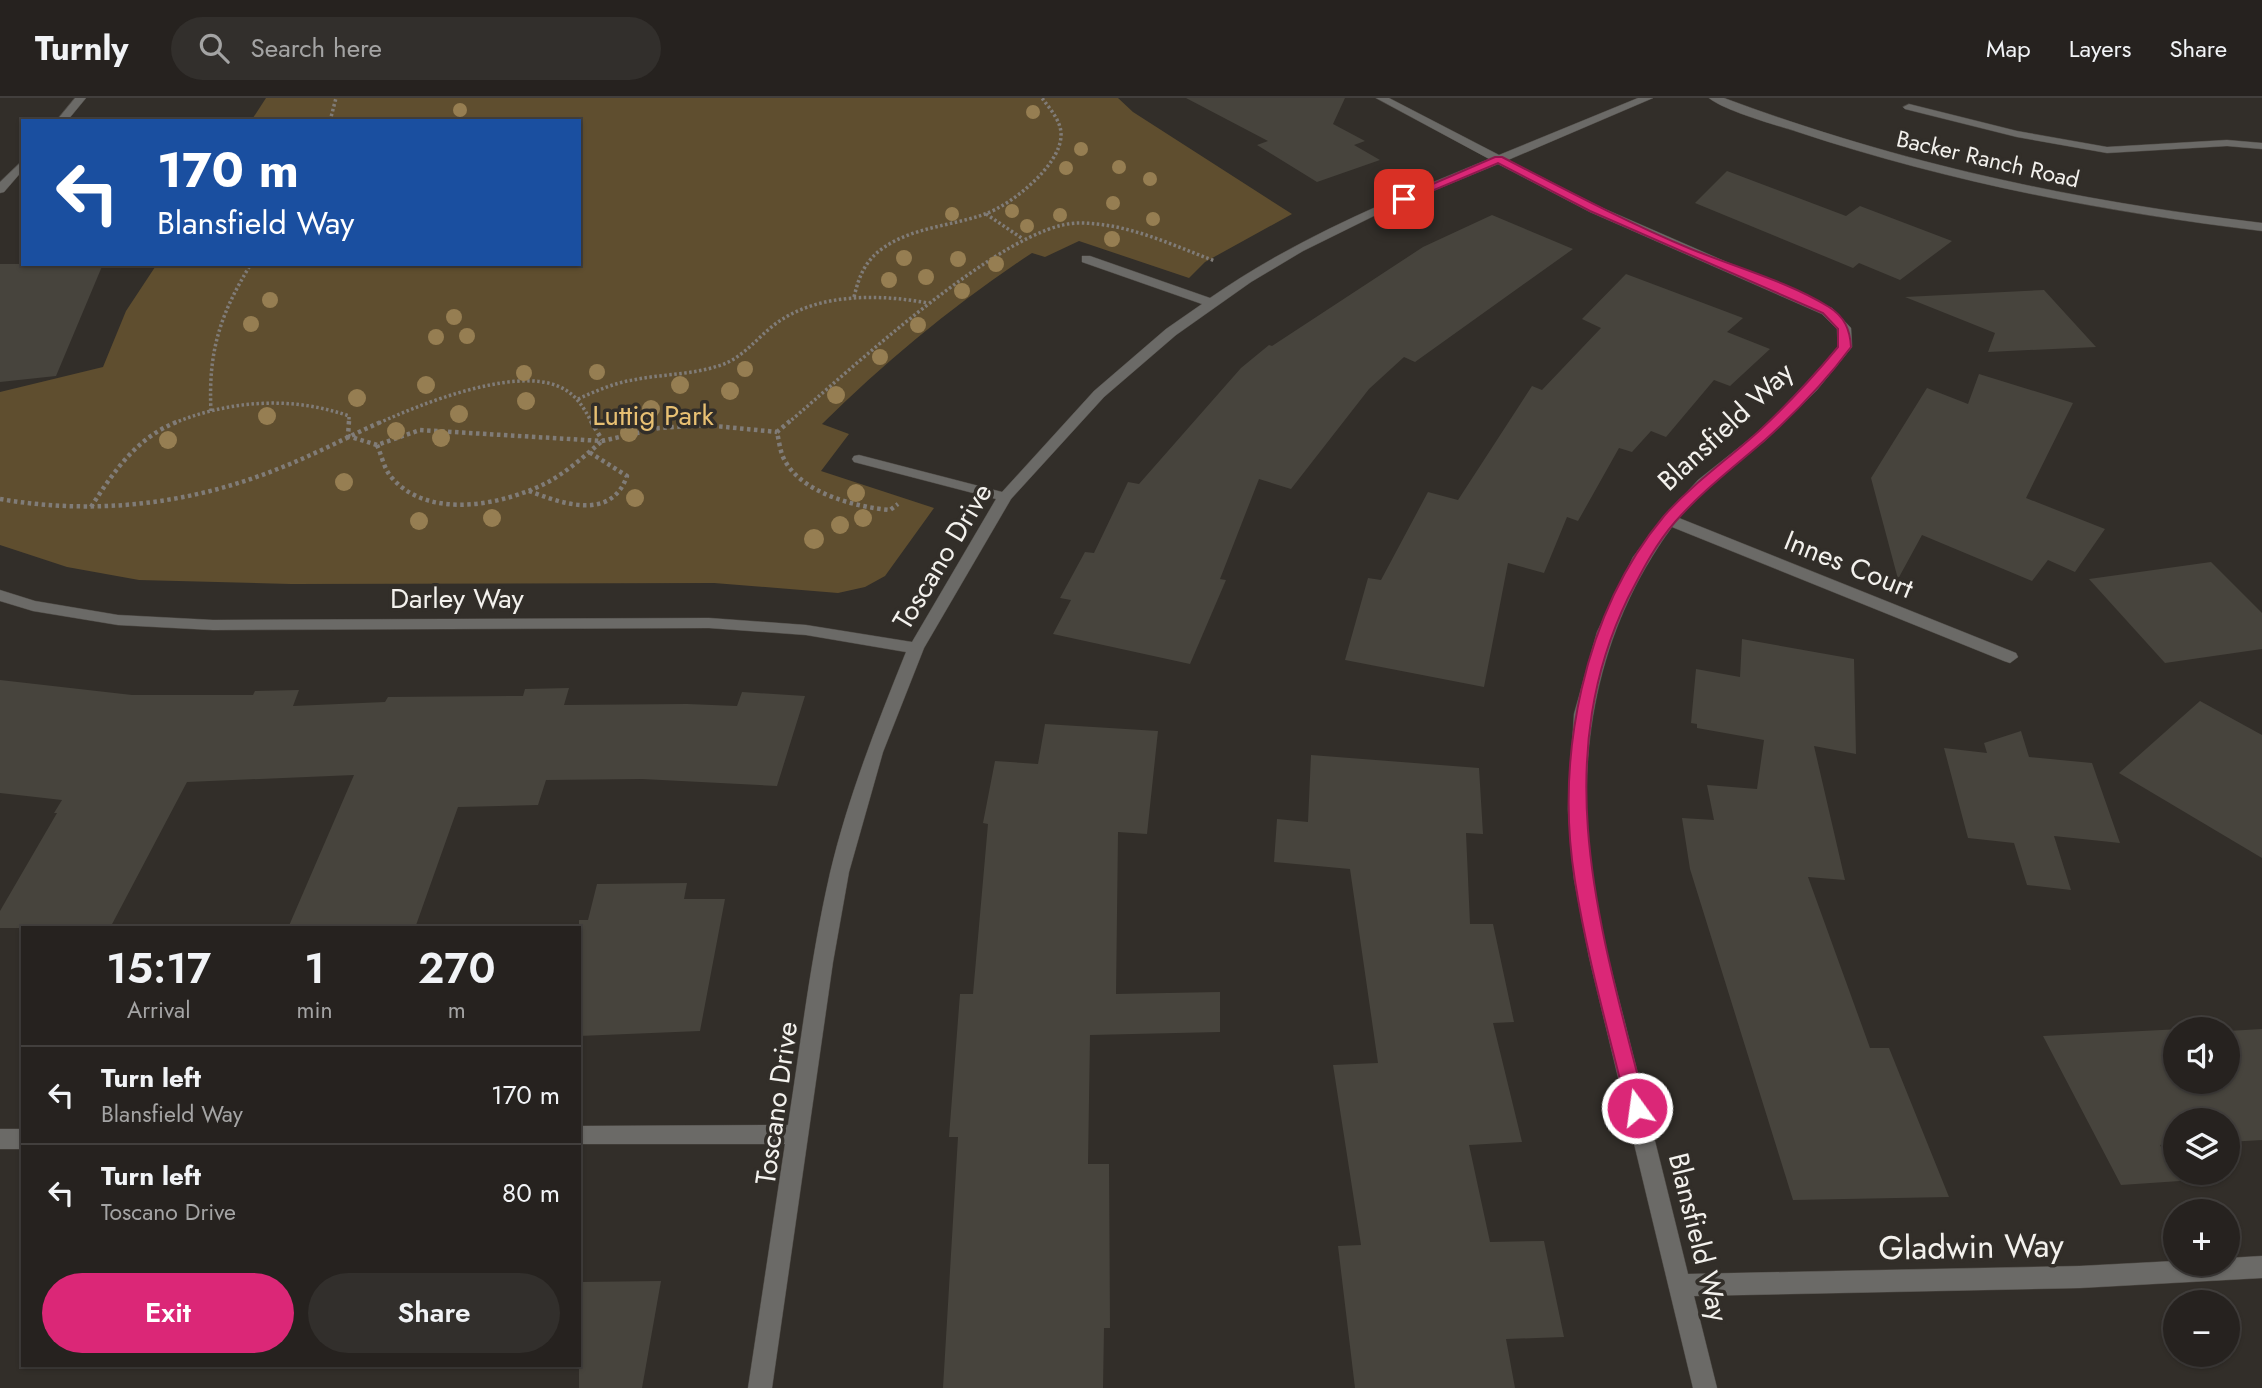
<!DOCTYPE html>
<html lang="en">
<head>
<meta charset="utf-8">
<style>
  body { margin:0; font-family:Jost,sans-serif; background:#322f2c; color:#f1f3f6; height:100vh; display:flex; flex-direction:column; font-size:26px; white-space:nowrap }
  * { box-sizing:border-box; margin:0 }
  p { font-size:23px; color:#a4a4a4 }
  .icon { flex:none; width:38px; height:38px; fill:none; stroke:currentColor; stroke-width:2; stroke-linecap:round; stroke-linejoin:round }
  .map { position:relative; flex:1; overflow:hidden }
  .drawer { position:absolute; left:21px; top:828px; width:560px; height:441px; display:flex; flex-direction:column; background:#26221f; border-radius:0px; box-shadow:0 2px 5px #0004,0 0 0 2px #423f3d }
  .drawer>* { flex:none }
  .banner { position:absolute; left:21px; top:21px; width:560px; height:147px; border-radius:0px; box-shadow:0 2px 5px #0004,0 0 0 2px #423f3d; background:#1a4fa0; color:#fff; overflow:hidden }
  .controls { position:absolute; left:2163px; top:919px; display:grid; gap:14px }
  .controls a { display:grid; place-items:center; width:77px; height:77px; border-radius:50%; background:#26221f; box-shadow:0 2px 5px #0004,0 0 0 2px #423f3d; font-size:35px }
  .pin { position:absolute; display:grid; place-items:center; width:60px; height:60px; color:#fff; margin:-30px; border-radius:14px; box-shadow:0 4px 10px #0006 }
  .me { position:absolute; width:77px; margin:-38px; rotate:346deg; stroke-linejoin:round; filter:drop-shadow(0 0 5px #0008) }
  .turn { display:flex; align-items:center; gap:24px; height:147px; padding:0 21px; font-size:32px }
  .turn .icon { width:91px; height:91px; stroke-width:2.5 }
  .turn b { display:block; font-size:49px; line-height:60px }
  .eta { display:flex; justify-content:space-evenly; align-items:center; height:119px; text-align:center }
  .eta b { font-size:42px; font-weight:600; line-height:49px }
  .cta { display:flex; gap:14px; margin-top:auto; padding:14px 21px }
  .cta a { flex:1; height:80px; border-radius:42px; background:#db2777; color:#fff; font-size:28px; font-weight:600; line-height:80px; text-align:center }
  .cta a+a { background:#322f2c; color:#f1f3f6 }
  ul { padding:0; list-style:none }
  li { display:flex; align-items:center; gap:21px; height:98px; padding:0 21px; border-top:2px solid #423f3d }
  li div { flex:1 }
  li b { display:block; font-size:26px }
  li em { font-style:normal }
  header { display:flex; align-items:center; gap:42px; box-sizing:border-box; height:98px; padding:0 35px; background:#26221f; border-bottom:2px solid #423f3d }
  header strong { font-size:33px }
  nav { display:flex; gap:38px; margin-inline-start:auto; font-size:24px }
  .search { width:490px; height:63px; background:#322f2c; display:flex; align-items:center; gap:18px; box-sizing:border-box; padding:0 24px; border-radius:38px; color:#a4a4a4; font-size:26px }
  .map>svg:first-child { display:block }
  .green { fill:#5f4e2f }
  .building { fill:#47443d }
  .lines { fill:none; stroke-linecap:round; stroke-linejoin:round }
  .minor-casing { stroke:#4d4944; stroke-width:1 }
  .path-far1 { stroke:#807c78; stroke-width:3.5; stroke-dasharray:2.5 2.5; stroke-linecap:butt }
  .path { stroke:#807c78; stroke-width:4.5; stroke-dasharray:3.5 3.5; stroke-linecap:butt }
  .minor { fill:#6b6a67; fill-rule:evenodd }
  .tree { fill:#967e52 }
  .route { fill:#db2777; stroke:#8e194d; stroke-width:2 }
  .labels { text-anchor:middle; stroke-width:7; stroke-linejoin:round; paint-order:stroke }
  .far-street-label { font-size:23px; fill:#f3f1ed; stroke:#322e29 }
  .park-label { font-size:28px; fill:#e8c073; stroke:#322e29 }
  .street-label { font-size:28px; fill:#f3f1ed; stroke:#322e29 }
  .near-street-label { font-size:33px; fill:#f3f1ed; stroke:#322e29 }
</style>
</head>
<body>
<header>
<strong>Turnly</strong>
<div class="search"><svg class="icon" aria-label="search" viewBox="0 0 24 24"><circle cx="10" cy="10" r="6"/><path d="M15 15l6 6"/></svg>Search here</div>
<nav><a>Map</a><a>Layers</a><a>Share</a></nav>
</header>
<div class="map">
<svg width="2262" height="1290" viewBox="0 0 2262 1290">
  <rect width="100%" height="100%" fill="#322e29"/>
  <path class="green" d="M266,0H1118L1133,14L1292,116L1205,164L1189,180L1079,143L1045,159L1032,155C956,205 887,262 822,326L849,336L821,373L934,410L885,478L865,489L838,495L714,485L291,486L139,482L67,469L0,447V294L103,269L126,213L157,166H579V23H251Z"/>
  <g class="building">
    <path d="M1186,0H1345L1333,26L1365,43L1354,47L1380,62L1317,84L1257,47L1268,43Z"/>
    <path d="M1727,73L1846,118L1860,108L1952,143L1900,182L1859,165L1853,170L1695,105Z"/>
    <path d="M1492,117L1573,151L1415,264L1404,259L1369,291L1291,391L1259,381L1220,481L1226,482L1190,566L1053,536L1071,502L1060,500L1085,454L1094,455L1128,384L1139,386L1241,270L1269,247L1272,248L1423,149Z"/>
    <path d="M0,166H103L56,278L0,284Z"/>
    <path d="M1626,176L1743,220L1727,234L1770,251L1730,288L1714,282L1666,339L1651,333L1632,354L1619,350L1578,423L1567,419L1544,475L1508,465L1484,589L1345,562L1368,480L1381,482L1428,394L1458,402L1532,288L1542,292L1601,230L1582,221Z"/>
    <path d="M2044,192L2096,249L1988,254L1995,235L1905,199Z"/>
    <path d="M1979,276L2073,305L2026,400L2105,431L2075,474L2048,462L2032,483L1922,437L1898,481L1871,380L1927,290L1968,306Z"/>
    <path d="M2211,464L2262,515V551L2165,565L2089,481Z"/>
    <path d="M1742,541L1854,561L1856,656L1814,648L1845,782L1808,779L1870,950H1889L1949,1099L1793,1102L1690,771L1682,720L1714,722L1707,687L1757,691L1764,642L1697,630V626L1691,625L1696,571L1740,579Z"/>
    <path d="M0,582L132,597H253L255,593L299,592L293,608L385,604L388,599L523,598L525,591L569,590L564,607L687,606L737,608L742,594L805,598L777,688L642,681L546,682L538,707L458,709L415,830H288L354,677L187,684L110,830H0V813L57,715H54L62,702L0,695Z"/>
    <path d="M2200,603L2262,637V760L2119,675Z"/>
    <path d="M1045,626L1158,633L1147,736L1118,734L1116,896L1220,894V934L1090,937L1088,1066H1109L1110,1230H1104L1103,1290H943L958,1039H949L960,896H973L988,726L983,725L995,663L1038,666Z"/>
    <path d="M2021,633L2029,659L2092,665L2120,745L2054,738L2071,792L2027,787L2014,745L1968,740L1944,650L1987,655L1984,645Z"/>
    <path d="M1311,657L1479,670L1483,736L1466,735L1470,826H1493L1514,924L1493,925L1522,1044L1469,1047L1490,1144L1544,1143L1564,1239L1506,1241L1515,1290H1355L1338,1148L1361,1147L1333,967L1378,965L1350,771L1274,764L1277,721L1308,724Z"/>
    <path d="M687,785L684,801H725L700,933L579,938V822H588L597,786Z"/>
    <path d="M2201,930L2175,931V984H2228V933L2262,931V1042L2228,1044V1022H2175V1046L2160,1047L2180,1083L2121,1087L2043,938Z"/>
    <path d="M661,1183L642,1290H579V1184Z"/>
  </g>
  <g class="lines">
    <g class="minor-casing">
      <g id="minor">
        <path d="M75,0H86L67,23H56Z"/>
        <path d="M1376,0H1389L1499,57L1638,0H1653L1508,62L1598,108L1832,210L1851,230L1852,249L1817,292L1767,341L1708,388L1679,420L2016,555L2018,559L2010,565L2004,563L1672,429C1596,533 1575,654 1592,780C1600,836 1617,891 1630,945C1650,1022 1669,1099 1688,1176L2080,1168L2175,1163V1166H2228V1160L2262,1158V1180L2080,1190L1694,1198L1717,1290H1693L1589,859L1574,781L1568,711L1574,616L1597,534L1633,459L1664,419L1698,382L1757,335L1807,286L1838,249L1837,231L1822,216L1590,114L1498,66L1384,113L1303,153L1251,184L1176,237L1104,299L1011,401L924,550L883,654L849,774L833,864L772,1290H748L785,1046H579V1028L788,1027C801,943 811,858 830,775C848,699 877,626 906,554L806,537L709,530L213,532L118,527L33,513L0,503V492L35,503L118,517L213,522L709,520L806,527L912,544L996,401L854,364L852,361L854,358L859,357L1002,394L1094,293L1166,231L1202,206L1082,164V158H1090L1210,200C1296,140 1392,101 1489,61Z"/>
        <path d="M1709,0H1724C1901,66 2075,103 2262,125V133C2104,114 1949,84 1798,34C1776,27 1725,13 1709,0Z"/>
        <path d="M1909,6L2017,33L2107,49L2227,42L2262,45V51L2227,48L2107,55L2017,39L1905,11L1903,9Z"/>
        <path d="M23,62V72L4,94L0,95V84Z"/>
        <rect x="0" y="1031" width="23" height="20"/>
      </g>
    </g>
    <g class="path-far1">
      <path d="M330,23L336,0"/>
      <path d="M986,116L1023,141"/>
      <path d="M854,199C859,178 865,163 883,150C913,129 952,128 985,116C1011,107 1060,68 1061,38C1062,24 1050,11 1042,0"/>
      <path d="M578,301C596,293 614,285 633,282C661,276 691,277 718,268C743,261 757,239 778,224C820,195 879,196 928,205"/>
      <path d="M211,313C208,254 220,216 251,166"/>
      <path d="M174,325C231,302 292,298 349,318V325"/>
      <path d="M379,325C421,306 515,268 560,289C576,296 584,310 592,325"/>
      <path d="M788,325C847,275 1005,126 1078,125C1128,125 1169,146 1215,163"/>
    </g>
    <g class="path">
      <path d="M349,323L348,338L377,347L420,332L602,343L659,330L705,327L777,334"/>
      <path d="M591,323L602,342"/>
      <path d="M790,323L777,334C779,343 780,353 784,361C801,395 855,409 890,412L898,406"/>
      <path d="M377,347C382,358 384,372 393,381C431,423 507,406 550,383C569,372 586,357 602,343"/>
      <path d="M529,393C561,405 611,424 627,378L589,354"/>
      <path d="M0,401C93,417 187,407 275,372C312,358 347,339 383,323"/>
      <path d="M91,409C114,373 137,339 179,323"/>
    </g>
    <use href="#minor" class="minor"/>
  </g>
  <g class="tree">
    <circle cx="460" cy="12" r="7"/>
    <circle cx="1033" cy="14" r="7"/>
    <circle cx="1081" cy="51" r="7"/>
    <circle cx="1119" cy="69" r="7"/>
    <circle cx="1066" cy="70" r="7"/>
    <circle cx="1150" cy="81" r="7"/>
    <circle cx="1113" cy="105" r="7"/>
    <circle cx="1012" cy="113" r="7"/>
    <circle cx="952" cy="116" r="7"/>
    <circle cx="1060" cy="117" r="7"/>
    <circle cx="1153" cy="121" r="7"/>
    <circle cx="1027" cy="128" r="7"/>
    <circle cx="1112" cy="141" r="8"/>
    <circle cx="904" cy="160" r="8"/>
    <circle cx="958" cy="161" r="8"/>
    <circle cx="996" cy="166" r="8"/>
    <circle cx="926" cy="179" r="8"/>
    <circle cx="889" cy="182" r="8"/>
    <circle cx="962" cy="193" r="8"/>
    <circle cx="270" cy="202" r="8"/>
    <circle cx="454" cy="219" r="8"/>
    <circle cx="251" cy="226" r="8"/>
    <circle cx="918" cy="227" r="8"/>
    <circle cx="467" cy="238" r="8"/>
    <circle cx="436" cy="239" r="8"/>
    <circle cx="880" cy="259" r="8"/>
    <circle cx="745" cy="271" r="8"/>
    <circle cx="597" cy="274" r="8"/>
    <circle cx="524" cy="275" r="8"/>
    <circle cx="426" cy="287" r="9"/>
    <circle cx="680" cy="287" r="9"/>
    <circle cx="730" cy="293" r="9"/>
    <circle cx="836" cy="297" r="9"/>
    <circle cx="357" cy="300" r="9"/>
    <circle cx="526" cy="303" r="9"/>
    <circle cx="651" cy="311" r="9"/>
    <circle cx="459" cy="316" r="9"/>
    <circle cx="267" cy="318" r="9"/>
    <circle cx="396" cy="333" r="9"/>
    <circle cx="629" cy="335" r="9"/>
    <circle cx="441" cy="340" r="9"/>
    <circle cx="168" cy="342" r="9"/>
    <circle cx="344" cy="384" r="9"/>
    <circle cx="856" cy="395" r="9"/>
    <circle cx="635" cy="400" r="9"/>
    <circle cx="492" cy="420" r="9"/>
    <circle cx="863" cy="420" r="9"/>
    <circle cx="419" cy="423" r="9"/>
    <circle cx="840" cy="427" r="9"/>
    <circle cx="814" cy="441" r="10"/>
  </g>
  <path class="route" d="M1495,59H1502C1564,91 1626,124 1691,151C1735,169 1789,184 1829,209C1845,219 1850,232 1851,249C1826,283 1796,314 1765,342C1734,369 1702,393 1675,424C1655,447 1642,473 1628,500C1546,670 1603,839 1646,1010L1643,1016L1637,1019L1630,1016L1627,1010C1609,935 1587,860 1575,783C1555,660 1583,515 1664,418C1692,386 1727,362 1759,333C1787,307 1813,279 1838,249V231L1823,215L1590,113L1498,65L1408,103L1398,101Z"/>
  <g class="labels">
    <g class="far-street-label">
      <text transform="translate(1988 61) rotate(13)" y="8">Backer Ranch Road</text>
    </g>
    <g class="park-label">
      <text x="653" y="327">Luttig Park</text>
    </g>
    <g class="street-label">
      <text transform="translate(1725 328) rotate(-43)" y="10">Blansfield Way</text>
      <text transform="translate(942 458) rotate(-59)" y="10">Toscano Drive</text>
      <text transform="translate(1849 466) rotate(22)" y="10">Innes Court</text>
      <text x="457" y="510">Darley Way</text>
      <text transform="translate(776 1005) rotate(-82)" y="10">Toscano Drive</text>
      <text transform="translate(1699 1139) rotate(76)" y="10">Blansfield Way</text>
    </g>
    <g class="near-street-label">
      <text transform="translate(1971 1148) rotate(-1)" y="12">Gladwin Way</text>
    </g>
  </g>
</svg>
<div class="controls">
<a><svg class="icon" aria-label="sound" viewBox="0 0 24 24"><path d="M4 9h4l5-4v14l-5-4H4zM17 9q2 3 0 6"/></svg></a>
<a><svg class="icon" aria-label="layers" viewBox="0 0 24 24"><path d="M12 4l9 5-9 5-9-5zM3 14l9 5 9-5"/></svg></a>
<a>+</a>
<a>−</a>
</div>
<div class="pin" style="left:1404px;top:101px;background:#d93025"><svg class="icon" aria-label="arrive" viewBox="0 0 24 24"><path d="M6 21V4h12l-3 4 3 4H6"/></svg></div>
<svg class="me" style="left:1637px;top:1010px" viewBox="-20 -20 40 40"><circle r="17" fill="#db2777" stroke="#fff" stroke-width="3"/><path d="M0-11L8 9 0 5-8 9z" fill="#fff"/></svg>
<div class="banner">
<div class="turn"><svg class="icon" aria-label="left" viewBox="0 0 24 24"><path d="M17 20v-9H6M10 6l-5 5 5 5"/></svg><div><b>170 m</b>Blansfield Way</div></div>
</div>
<section class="drawer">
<div class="eta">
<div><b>15:17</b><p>Arrival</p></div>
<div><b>1</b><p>min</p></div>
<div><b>270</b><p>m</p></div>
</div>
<ul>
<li><svg class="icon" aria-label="left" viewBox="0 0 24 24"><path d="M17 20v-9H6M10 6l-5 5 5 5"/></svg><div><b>Turn left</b><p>Blansfield Way</p></div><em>170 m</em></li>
<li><svg class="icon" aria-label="left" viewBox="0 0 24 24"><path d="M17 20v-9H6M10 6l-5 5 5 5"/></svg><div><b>Turn left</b><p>Toscano Drive</p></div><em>80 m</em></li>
</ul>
<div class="cta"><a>Exit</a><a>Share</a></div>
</section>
</div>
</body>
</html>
